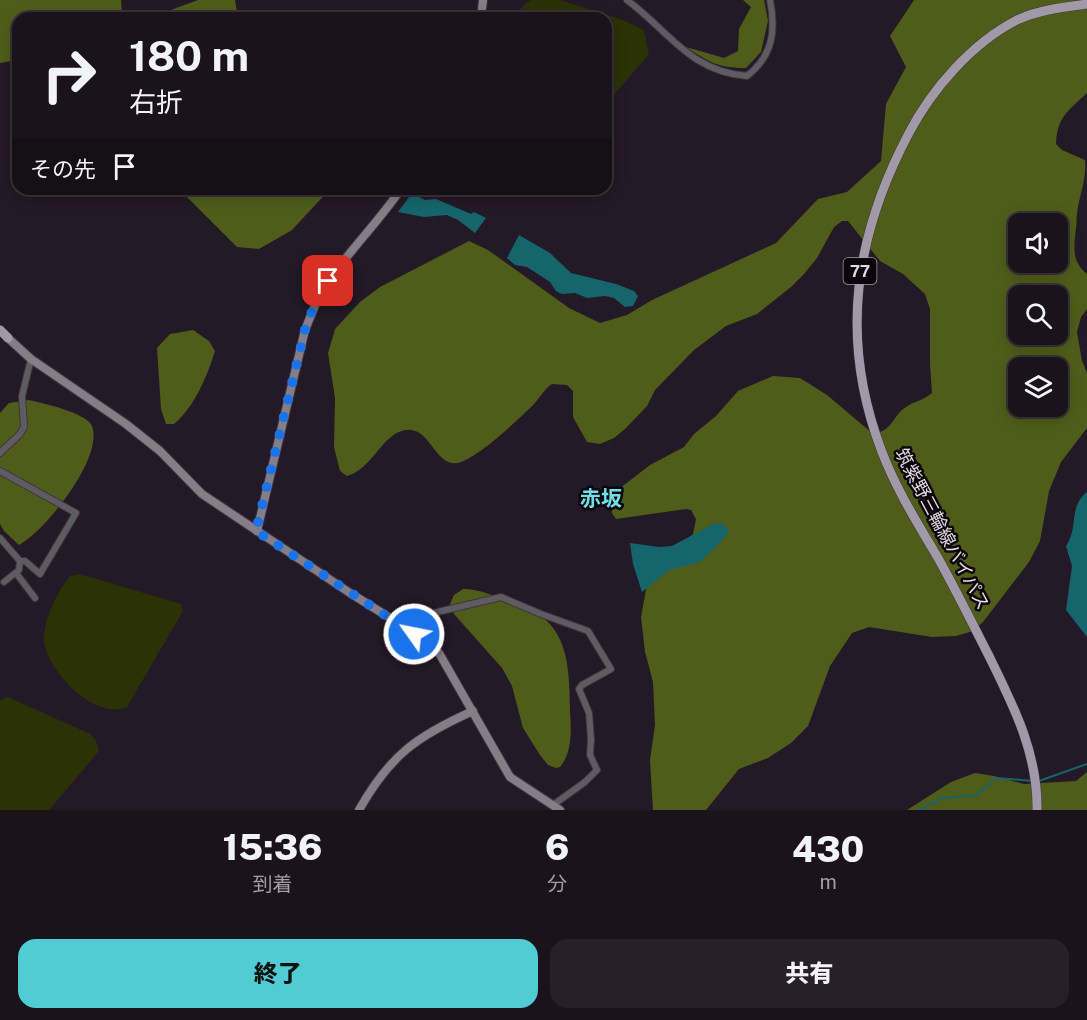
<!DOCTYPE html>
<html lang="ja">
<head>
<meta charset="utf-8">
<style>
  body { margin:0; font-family:"Public Sans","Noto Sans JP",sans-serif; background:#282029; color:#f1f3f6; height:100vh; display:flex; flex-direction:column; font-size:22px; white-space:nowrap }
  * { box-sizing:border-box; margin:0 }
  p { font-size:20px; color:#a09ea3 }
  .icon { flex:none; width:33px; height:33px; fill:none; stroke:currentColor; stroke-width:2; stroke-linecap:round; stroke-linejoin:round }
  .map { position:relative; height:810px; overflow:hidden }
  .side { display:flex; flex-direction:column; background:#1b131c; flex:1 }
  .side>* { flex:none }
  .guide { position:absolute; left:12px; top:12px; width:600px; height:183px; border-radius:18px; box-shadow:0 3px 15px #0003,0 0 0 2px #39323b; background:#1b131c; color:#f1f3f6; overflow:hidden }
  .fabs { position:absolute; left:1008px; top:213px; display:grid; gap:12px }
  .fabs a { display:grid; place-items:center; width:60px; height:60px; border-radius:12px; background:#1b131c; box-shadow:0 3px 15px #0003,0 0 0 2px #39323b; font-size:30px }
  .pin { position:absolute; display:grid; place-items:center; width:51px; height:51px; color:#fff; margin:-26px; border-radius:12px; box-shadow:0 3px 9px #0006 }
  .me { position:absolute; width:66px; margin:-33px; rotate:303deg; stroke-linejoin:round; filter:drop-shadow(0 0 4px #0008) }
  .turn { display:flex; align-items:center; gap:21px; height:126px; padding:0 18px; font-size:27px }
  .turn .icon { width:78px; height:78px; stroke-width:2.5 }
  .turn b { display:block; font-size:42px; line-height:51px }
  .then { display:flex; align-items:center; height:57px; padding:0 18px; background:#0003; gap:12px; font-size:22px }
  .eta { display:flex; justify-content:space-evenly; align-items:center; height:102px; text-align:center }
  .eta b { font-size:36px; font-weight:800; line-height:42px }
  .cta { display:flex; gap:12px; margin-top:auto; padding:12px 18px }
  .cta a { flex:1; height:69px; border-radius:18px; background:#51ccd4; color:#111; font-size:24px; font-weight:800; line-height:69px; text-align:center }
  .cta a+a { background:#282029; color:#f1f3f6 }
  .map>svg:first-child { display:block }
  .green { fill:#2a3206 }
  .forest { fill:#505d1a; fill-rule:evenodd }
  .water { fill:#16656d }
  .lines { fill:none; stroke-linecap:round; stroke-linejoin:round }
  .stream { stroke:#16656d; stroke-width:2 }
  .street-casing { stroke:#3e3440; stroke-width:8 }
  .secondary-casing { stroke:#3e3440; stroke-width:10 }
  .primary-casing { stroke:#3e3440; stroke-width:10 }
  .street { stroke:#5f5b62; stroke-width:6 }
  .secondary { stroke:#847e89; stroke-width:8 }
  .primary { stroke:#a199a7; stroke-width:9 }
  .route { stroke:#1a73e8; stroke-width:10; stroke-dasharray:0 18 }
  .labels { text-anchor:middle; stroke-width:5; stroke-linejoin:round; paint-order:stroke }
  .shield { fill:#0a060b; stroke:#a09aa2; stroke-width:1.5 }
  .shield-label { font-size:16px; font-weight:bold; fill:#e1dae2 }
  .street-label { font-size:18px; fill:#e1dae2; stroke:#0a060b }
  .quarter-label { font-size:21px; font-weight:bold; fill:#71dde5; stroke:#0a060b }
</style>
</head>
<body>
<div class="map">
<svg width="1087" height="810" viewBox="0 0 1087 810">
  <rect width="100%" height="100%" fill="#241926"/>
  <g class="green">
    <path d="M532,0H560L623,20L644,30L649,54L606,104V18H512L525,4Z"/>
    <path d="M80,574L181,604L183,611L127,707C95,721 47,671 44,641C43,620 57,592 70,576Z"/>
    <path d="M8,697L90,734L95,739L99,751L49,810H0V700Z"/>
  </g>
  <g class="forest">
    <path d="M0,0H121L122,14L135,18H18V60L0,63Z"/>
    <path d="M198,0H235L238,18H149Z"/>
    <path d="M743,0H764L768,21L761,52L746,68C717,68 709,62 686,47L724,58L738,51L739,29L751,7Z"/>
    <path d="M914,0H1087V93C1068,111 1057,117 1056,144L1062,150L1085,160C1087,178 1079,196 1077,214C1076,219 1077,223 1076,228C1074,247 1071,261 1087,274V309L1081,317L1077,332L1082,361L1087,373V428L1061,462L1049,491L1040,541L1029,562L983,622L973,631L956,636L932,637L869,627L852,633L830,666L808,726L791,743L768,758L739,769L706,810H653L650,760L655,725L653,682L645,652L641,617L647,584L693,534L696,519L691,510L686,509L616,519L612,513L610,502L615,492L650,465L684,447L694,434L716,416L738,391L773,376L800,378L827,395L872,433C891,434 893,415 906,407C915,401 924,400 932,393L930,364V309L925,294L903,274L880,261L848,221H842L834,227L817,258L804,274L791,287L757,314L726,326L694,350L655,390L647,406L625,429L614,438L600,444L587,442L573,417V391L567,385L552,384C544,389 540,398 534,404C518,420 478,458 458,463C433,468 430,419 399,432C381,439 370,470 347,476L340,471L334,447L335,398L328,353L335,329L360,302L380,287L469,241L488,250L569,308L600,323L627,315L652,300L776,243L818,199L847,192L881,161L886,104L906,67L890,36ZM1018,224H1058V262H1018ZM1018,296H1058V334H1018ZM1018,368H1058V406H1018Z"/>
    <path d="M179,189H330L292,230L259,249L237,247Z"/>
    <path d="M193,330L209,341L215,351C207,376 195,406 174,424H166L161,409L157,348L170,334Z"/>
    <path d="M29,400C42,403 87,413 92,426C104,458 45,531 19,545L4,531L0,524V413L9,403Z"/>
    <path d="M463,589C480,589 495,596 511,603C520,607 532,610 541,616C570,637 569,677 570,710C571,729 573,752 560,767L556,768L548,765L540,755L523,728L512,686L502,668L454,614L450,604L454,595Z"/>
    <path d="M1087,772V810H907L951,782L975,773L994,776L1024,784L1076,781Z"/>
  </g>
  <g class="water">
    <path d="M412,193L425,200L436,199L471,214L474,212L486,218L475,233L458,220L447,215L424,217L398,212Z"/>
    <path d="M519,235L550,253L571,273L616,284L634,291L638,296L633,306L625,307L614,298L605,296L587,298L575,293L562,294L556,291L550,282L527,267L515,265L507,258Z"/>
    <path d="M1087,492V637L1066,610L1072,566L1066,546C1079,527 1068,507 1087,492Z"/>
    <path d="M715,523L723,524L729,531L718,545L700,562L669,570L642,592L633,564L630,543L659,547L672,546Z"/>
  </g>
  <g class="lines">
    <g class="stream">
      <path d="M1039,781L1087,764"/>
      <path d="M918,810L943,798L976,795L997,778L1033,781"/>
    </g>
    <g class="street-casing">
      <g id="street">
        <path d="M627,0C670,32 689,71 747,76C773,56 776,30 770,0"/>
        <path d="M0,453L20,434L24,427L22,396L31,359"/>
        <path d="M0,471L76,513L40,574L25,561H20"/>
        <path d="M0,538L20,561L19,570L4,582"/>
        <path d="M16,573L35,598"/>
        <path d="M403,626L429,614L501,597L541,614L588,631L611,669L582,685L579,689L589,713L591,739L590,755L597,770L585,782L553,805"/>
      </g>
    </g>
    <g class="secondary-casing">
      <g id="secondary">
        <path d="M481,18L483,0"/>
        <path d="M8,338L31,359L126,424L160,451L202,494L350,593L403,626L439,653L510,777L560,810"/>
        <path d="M257,531L305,330C312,313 318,295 329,280C352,248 379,221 401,189"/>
        <path d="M359,810C390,755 417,736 473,711"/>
      </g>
    </g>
    <g class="primary-casing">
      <g id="primary">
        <path d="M0,330L8,338"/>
        <path d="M1037,810C1038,753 1013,705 989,656C972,623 956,590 938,558C918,524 896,489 882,452C839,340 854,237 909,133C932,89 972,43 1017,20C1038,10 1064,7 1087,4"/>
      </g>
    </g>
    <use href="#street" class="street"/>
    <use href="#secondary" class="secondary"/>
    <use href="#primary" class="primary"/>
  </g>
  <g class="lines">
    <path class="route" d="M328,281L315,303L305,330L256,531L414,634"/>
  </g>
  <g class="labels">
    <rect class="shield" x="843.5" y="258" width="33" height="26" rx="4.5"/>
    <g class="shield-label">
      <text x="860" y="277">77</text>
    </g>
    <g class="street-label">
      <text transform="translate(942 529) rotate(62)" y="6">筑紫野三輪線バイパス</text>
    </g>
    <g class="quarter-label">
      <text x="601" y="506">赤坂</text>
    </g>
  </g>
</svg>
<div class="fabs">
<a><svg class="icon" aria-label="sound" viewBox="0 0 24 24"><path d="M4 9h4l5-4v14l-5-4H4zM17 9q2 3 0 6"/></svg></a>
<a><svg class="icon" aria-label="search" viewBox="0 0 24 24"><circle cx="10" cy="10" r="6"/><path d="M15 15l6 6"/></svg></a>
<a><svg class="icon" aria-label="layers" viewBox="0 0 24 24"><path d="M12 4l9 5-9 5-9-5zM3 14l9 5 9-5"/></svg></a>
</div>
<div class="pin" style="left:328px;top:281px;background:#d93025"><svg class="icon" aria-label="arrive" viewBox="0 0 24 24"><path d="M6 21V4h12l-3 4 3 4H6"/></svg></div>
<svg class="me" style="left:414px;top:634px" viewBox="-20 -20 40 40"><circle r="17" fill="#1a73e8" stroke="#fff" stroke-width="3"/><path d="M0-11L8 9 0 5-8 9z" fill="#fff"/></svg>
<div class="guide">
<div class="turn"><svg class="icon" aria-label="right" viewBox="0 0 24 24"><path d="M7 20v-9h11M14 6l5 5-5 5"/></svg><div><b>180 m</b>右折</div></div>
<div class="then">その先<svg class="icon" aria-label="arrive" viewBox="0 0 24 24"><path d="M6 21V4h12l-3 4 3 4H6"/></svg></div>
</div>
</div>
<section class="side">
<div class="eta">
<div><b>15:36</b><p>到着</p></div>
<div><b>6</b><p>分</p></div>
<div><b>430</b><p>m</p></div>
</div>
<div class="cta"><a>終了</a><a>共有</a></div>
</section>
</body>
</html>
